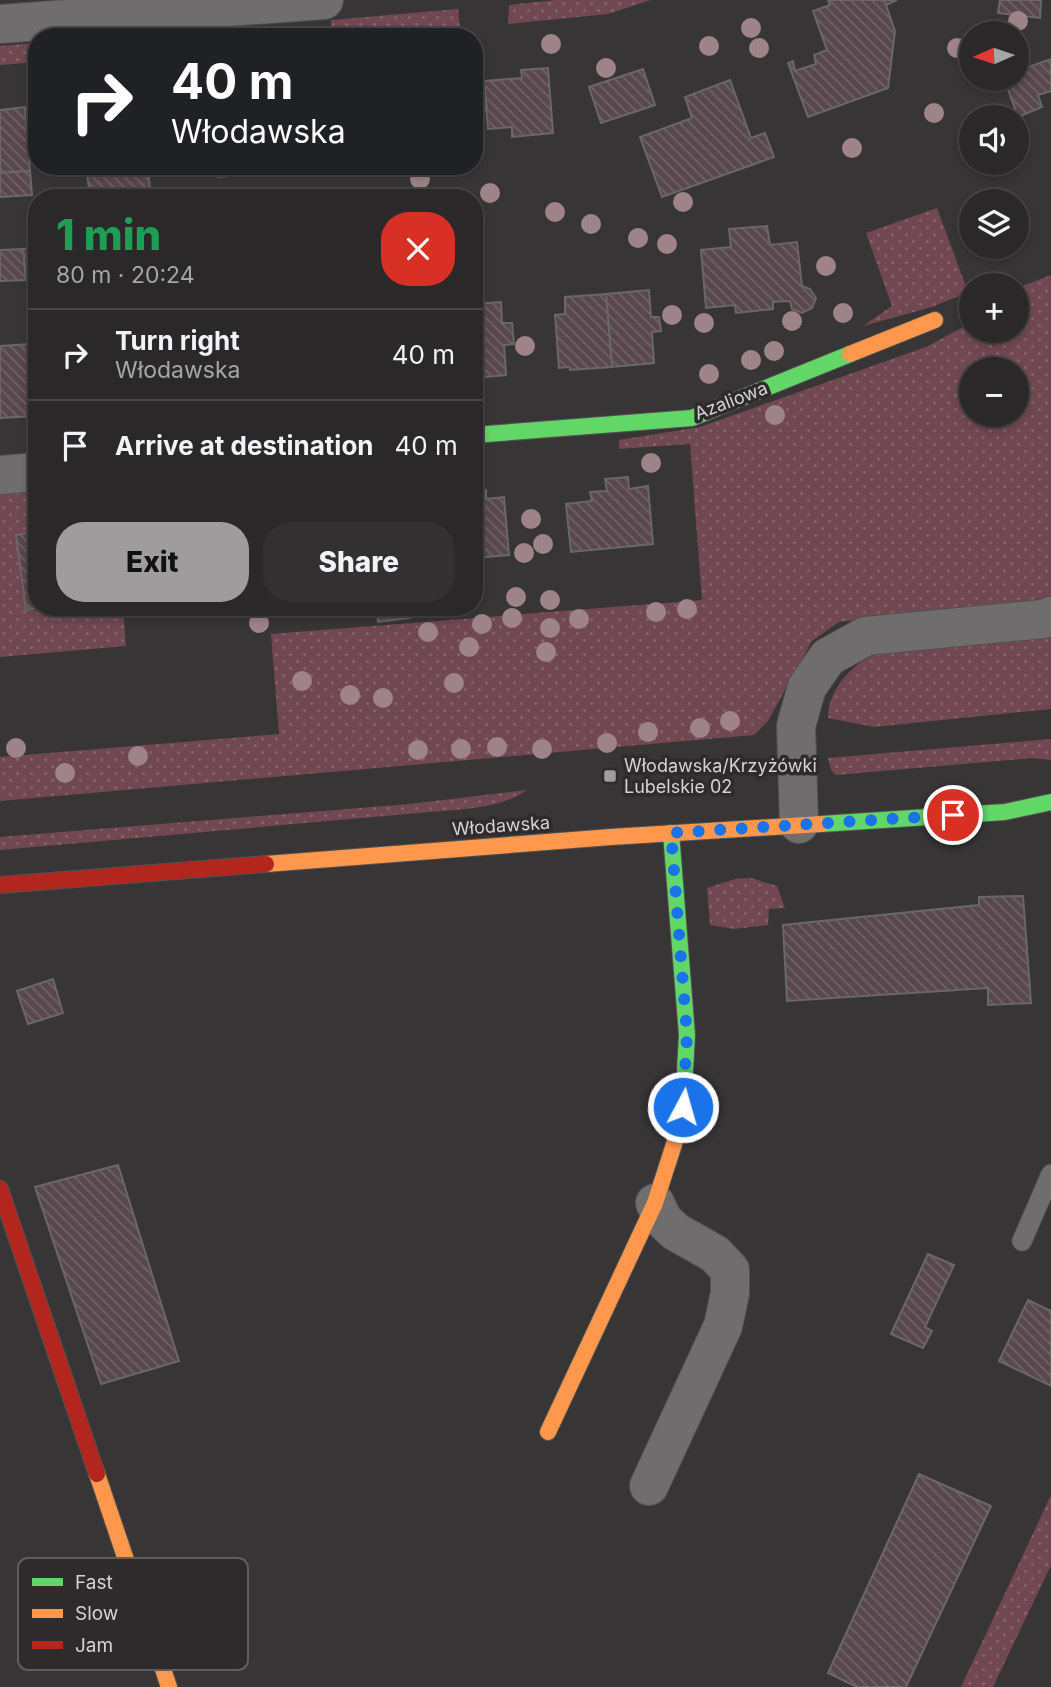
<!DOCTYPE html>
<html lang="en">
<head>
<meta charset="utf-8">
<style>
  body { margin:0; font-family:Inter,sans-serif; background:#323030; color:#f1f3f6; height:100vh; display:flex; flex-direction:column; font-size:26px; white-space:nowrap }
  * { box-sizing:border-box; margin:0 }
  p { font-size:23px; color:#a5a6a8 }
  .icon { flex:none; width:38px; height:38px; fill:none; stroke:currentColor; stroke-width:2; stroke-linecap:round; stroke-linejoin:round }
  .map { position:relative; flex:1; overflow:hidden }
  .details { position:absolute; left:28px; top:189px; width:455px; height:427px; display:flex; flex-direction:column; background:#2a2828; border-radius:28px; box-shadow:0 4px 10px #0003,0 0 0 2px #464445 }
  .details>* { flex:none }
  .hud { position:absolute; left:28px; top:28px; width:455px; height:147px; border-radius:28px; box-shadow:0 4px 10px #0003,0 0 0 2px #464445; background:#202124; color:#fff; overflow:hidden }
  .needle { width:46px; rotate:267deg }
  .tools { position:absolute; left:959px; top:21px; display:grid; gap:14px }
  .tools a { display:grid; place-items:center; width:70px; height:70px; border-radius:50%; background:#2a2828; box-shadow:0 4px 10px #0003,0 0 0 2px #464445; font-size:35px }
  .pin { position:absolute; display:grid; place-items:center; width:60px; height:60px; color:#fff; margin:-30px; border:4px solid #fff; border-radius:50%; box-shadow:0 2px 7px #0007 }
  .me { position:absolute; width:77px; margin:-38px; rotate:6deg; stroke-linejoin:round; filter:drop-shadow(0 0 5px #0008) }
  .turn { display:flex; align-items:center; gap:24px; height:147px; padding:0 28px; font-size:32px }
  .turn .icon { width:91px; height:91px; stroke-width:2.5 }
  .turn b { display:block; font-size:49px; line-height:60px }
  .round { display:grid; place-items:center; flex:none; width:74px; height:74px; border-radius:28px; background:#323030 }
  .head { display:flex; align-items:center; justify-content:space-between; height:119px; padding:0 28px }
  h1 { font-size:42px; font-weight:800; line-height:52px; color:#1e9e55 }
  .action { display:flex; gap:14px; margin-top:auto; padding:14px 28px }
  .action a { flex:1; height:80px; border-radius:28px; background:#9f9c9d; color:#111; font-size:28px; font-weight:800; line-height:80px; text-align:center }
  .action a+a { background:#323030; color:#f1f3f6 }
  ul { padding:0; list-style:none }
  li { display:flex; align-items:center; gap:21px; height:91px; padding:0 28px; border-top:2px solid #464445 }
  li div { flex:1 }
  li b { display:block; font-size:26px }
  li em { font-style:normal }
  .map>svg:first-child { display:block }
  .grass { fill:url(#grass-dots); fill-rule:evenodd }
  .building { fill:url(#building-back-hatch); stroke:#696768; stroke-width:2 }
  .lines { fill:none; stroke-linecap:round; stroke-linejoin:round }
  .lane-casing { stroke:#535152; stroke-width:21 }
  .street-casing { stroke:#535152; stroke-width:40 }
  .fast-casing { stroke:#535152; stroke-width:18 }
  .slow-casing { stroke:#535152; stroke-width:18 }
  .jam-casing { stroke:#535152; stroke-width:18 }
  .lane { stroke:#6f6d6d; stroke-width:19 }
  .street { stroke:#6f6d6d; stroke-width:38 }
  .fast { stroke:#63d668; stroke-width:16 }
  .slow { stroke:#ff974d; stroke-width:16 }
  .jam { stroke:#b3261e; stroke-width:16 }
  .tree { fill:#9e8489 }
  .route { stroke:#1a73e8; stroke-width:12; stroke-dasharray:0 21.6 }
  .poi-dot { fill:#9f9c9d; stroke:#2f2a2b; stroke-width:2.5 }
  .labels { text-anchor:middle; stroke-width:7; stroke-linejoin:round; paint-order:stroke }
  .street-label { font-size:18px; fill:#d6d3d4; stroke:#2f2a2b }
  .poi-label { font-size:18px; fill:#d6d3d4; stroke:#2f2a2b; text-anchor:start }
  .key { fill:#2f2a2b; stroke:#615d5e; stroke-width:2 }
  .key-label { font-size:19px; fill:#d6d3d4 }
</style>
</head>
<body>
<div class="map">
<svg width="1051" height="1687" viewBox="0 0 1051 1687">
  <defs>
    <pattern id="grass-dots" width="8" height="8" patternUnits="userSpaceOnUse" patternTransform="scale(1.75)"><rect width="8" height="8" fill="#714851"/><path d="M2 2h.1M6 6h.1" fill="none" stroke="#846269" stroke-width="1.8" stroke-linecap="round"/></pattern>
    <pattern id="building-back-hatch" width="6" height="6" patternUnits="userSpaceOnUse" patternTransform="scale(1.75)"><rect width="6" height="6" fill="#58484d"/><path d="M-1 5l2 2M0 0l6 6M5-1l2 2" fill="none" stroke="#6f6266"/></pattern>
  </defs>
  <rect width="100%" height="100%" fill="#383536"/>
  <g class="grass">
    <path d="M556,0H651L608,14L508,24L509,5Z"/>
    <path d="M458,9L460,28L333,37L331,20Z"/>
    <path d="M37,43V62L0,65V46Z"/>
    <path d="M937,208L968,292L932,307L863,326L892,306L866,233Z"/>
    <path d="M1051,275V598L839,622L812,641L768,721L754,735L0,801V757L279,734L271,634L702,600L690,444L619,449V440L700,427L926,347L971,323V331H1017V288ZM971,369H1017V415H971Z"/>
    <path d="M37,486V607H123L126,646L0,657V488Z"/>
    <path d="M1051,630V709L874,727L828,718C828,688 852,666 876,652Z"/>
    <path d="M1051,739V760L1033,758L836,775L831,770L828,758Z"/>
    <path d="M527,790C501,809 461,809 430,812L0,850V837L409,804Z"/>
    <path d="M751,878L777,886L785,908L769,909L768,925L734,929L710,925L707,888L735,879Z"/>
    <path d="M1051,1495V1565L993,1687H961Z"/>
  </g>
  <g class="building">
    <path d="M828,0H897L886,5L895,31L888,88L808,117L788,63L793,61L795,71L816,64L814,55L827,50L813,11L830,5Z"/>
    <path d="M1000,0H1041L1040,18L998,13Z"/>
    <path d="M1051,59V91L1038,95L1042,107L1018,117L1004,79H1017V71Z"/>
    <path d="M548,68L553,133L512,137V127L488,129L484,81L522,78L521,70Z"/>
    <path d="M643,69L655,105L601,123L589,87Z"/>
    <path d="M730,80L751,138L765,133L774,157L662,197L640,137L692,118L685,97Z"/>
    <path d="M484,81L487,110L474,111V82Z"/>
    <path d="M25,107L30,171L0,173V110Z"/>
    <path d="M86,166H148L150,191L90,197Z"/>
    <path d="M217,166H269L270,173L218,177Z"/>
    <path d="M30,171L32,195L0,197V173Z"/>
    <path d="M201,191V198H176V193Z"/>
    <path d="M767,226L770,245L797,242L802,286L810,289L816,298L812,308L802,313L792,309L790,301L773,302V309L736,313L735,305L706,308L701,250L731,247L729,229Z"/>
    <path d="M37,248V279L26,280L23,249Z"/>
    <path d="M23,249L26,280L0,281V250Z"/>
    <path d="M649,290L651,317H659L661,331L652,332L654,363L612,367L606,294Z"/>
    <path d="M606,294L612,367L570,370V367L559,368L555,315L565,314V297Z"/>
    <path d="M501,302L502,323H512L514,344L504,345L506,375L474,378V304Z"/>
    <path d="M37,343V416H34L29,344Z"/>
    <path d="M29,344L34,416L0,418V346Z"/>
    <path d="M628,477L629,489L648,486L653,544L571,552L566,504L592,501L590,492L607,491L605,479Z"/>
    <path d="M486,490V499L504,497L509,555L474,558V491Z"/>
    <path d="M37,532V607H41L26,610L16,535Z"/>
    <path d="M49,607H67L68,616L51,619Z"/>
    <path d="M376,607H408L410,618L378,622Z"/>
    <path d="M1023,896L1031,1003L988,1005V988L787,1001L783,925L979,905V897Z"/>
    <path d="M53,979L63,1013L28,1024L17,991Z"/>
    <path d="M118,1165L179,1361L101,1384L35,1187Z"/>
    <path d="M928,1254L954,1265L925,1327L932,1331L923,1348L891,1334Z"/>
    <path d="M1028,1300L1051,1311V1386L999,1361Z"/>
    <path d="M919,1474L991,1506L906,1687H857L828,1673Z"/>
  </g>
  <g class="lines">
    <g class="lane-casing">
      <path id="lane" d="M1022,1241L1051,1174"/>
    </g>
    <g class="street-casing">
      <g id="street">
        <path d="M0,24L324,0"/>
        <path d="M0,475L37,472"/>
        <path d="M799,824L796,726L807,687L828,657L866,636L1043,619L1051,616"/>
        <path d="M649,1486L723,1326L730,1293V1270L715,1254L676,1232L663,1220L655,1203"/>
      </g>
    </g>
    <g class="fast-casing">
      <g id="fast">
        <path d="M474,435L692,418L850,354"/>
        <path d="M821,824L1005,812L1051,802"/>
        <path d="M671,833L687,1035L683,1107L678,1132"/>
      </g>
    </g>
    <g class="slow-casing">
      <g id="slow">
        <path d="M850,354L935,320"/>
        <path d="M266,864L611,837L821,824"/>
        <path d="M548,1432L655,1203L678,1132"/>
        <path d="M97,1474L169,1687"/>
      </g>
    </g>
    <g class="jam-casing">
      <g id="jam">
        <path d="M0,885L266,864"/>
        <path d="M0,1189L97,1474"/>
      </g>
    </g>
    <use href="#lane" class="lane"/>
    <use href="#street" class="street"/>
    <use href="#fast" class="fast"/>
    <use href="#slow" class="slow"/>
    <use href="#jam" class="jam"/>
  </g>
  <g class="tree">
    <circle cx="1018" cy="21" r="10"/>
    <circle cx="751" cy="28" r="10"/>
    <circle cx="551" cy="44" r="10"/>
    <circle cx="709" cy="46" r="10"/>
    <circle cx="759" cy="48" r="10"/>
    <circle cx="957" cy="48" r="10"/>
    <circle cx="606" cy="68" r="10"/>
    <circle cx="934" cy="113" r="10"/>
    <circle cx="852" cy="148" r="10"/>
    <circle cx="420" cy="179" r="10"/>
    <circle cx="490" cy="193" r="10"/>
    <circle cx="683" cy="202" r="10"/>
    <circle cx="555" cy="212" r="10"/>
    <circle cx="591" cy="224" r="10"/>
    <circle cx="638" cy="238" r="10"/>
    <circle cx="667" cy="244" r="10"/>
    <circle cx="826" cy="266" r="10"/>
    <circle cx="843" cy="313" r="10"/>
    <circle cx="672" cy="315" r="10"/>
    <circle cx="792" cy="321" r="10"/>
    <circle cx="704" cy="323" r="10"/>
    <circle cx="525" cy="346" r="10"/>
    <circle cx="774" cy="351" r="10"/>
    <circle cx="751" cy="360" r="10"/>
    <circle cx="709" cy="374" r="10"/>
    <circle cx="775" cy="415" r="10"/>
    <circle cx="651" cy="463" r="10"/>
    <circle cx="531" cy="519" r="10"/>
    <circle cx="543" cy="544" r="10"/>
    <circle cx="524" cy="553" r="10"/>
    <circle cx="516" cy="597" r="10"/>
    <circle cx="550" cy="600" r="10"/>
    <circle cx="687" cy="609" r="10"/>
    <circle cx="656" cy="612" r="10"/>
    <circle cx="512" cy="618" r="10"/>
    <circle cx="579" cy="619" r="10"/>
    <circle cx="259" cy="623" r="10"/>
    <circle cx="482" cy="624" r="10"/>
    <circle cx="550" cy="628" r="10"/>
    <circle cx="428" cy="632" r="10"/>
    <circle cx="469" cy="647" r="10"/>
    <circle cx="546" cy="652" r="10"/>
    <circle cx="302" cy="681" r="10"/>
    <circle cx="454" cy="683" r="10"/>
    <circle cx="350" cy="695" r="10"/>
    <circle cx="383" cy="698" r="10"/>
    <circle cx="730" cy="721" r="10"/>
    <circle cx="700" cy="728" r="10"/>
    <circle cx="648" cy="732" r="10"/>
    <circle cx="607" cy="743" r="10"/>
    <circle cx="497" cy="747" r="10"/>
    <circle cx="16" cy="748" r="10"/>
    <circle cx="461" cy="749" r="10"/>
    <circle cx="542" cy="749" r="10"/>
    <circle cx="418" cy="750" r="10"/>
    <circle cx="138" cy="756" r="10"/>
    <circle cx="65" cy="773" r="10"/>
  </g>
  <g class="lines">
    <path class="route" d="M683,1107L687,1035L671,833L953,815"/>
  </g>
  <rect class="poi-dot" x="603" y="769" width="14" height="14" rx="3.5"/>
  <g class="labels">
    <g class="street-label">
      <text transform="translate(731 401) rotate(-21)" y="6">Azaliowa</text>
      <text transform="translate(501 826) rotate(-4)" y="6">Włodawska</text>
    </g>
    <g class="poi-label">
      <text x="624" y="772">Włodawska/Krzyżówki<tspan x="624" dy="21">Lubelskie 02</tspan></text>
    </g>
  </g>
  <rect x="18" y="1558" width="230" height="112" rx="10" class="key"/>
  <rect x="32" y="1578" width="31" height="8" fill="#63d668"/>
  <rect x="32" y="1609" width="31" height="9" fill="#ff974d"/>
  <rect x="32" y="1641" width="31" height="8" fill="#b3261e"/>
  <g class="key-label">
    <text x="75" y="1589">Fast</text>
    <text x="75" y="1620">Slow</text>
    <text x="75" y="1652">Jam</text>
  </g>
</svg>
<div class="tools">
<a><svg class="needle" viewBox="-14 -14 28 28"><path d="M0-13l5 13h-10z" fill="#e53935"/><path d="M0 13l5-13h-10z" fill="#a5a6a8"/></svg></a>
<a><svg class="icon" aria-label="sound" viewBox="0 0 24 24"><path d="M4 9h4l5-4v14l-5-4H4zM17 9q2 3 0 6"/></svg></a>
<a><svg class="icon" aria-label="layers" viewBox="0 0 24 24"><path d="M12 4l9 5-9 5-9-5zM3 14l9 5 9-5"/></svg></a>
<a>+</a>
<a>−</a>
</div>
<div class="pin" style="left:953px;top:815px;background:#d93025"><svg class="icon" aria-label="arrive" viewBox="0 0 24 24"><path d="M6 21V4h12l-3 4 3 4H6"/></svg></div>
<svg class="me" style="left:683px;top:1107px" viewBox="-20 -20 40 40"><circle r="17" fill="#1a73e8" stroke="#fff" stroke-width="3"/><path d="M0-11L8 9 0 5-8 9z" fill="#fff"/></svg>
<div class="hud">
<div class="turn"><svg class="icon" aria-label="right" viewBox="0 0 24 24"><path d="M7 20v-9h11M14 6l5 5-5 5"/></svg><div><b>40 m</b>Włodawska</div></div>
</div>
<section class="details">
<div class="head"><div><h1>1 min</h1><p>80 m · 20:24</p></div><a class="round" style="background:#d93025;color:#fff"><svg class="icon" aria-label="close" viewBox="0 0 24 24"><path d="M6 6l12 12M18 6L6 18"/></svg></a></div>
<ul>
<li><svg class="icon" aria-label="right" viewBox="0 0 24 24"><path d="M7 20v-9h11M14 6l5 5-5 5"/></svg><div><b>Turn right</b><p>Włodawska</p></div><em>40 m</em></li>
<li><svg class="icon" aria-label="arrive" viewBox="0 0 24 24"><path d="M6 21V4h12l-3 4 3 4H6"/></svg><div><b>Arrive at destination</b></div><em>40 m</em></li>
</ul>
<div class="action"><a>Exit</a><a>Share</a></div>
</section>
</div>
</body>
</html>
